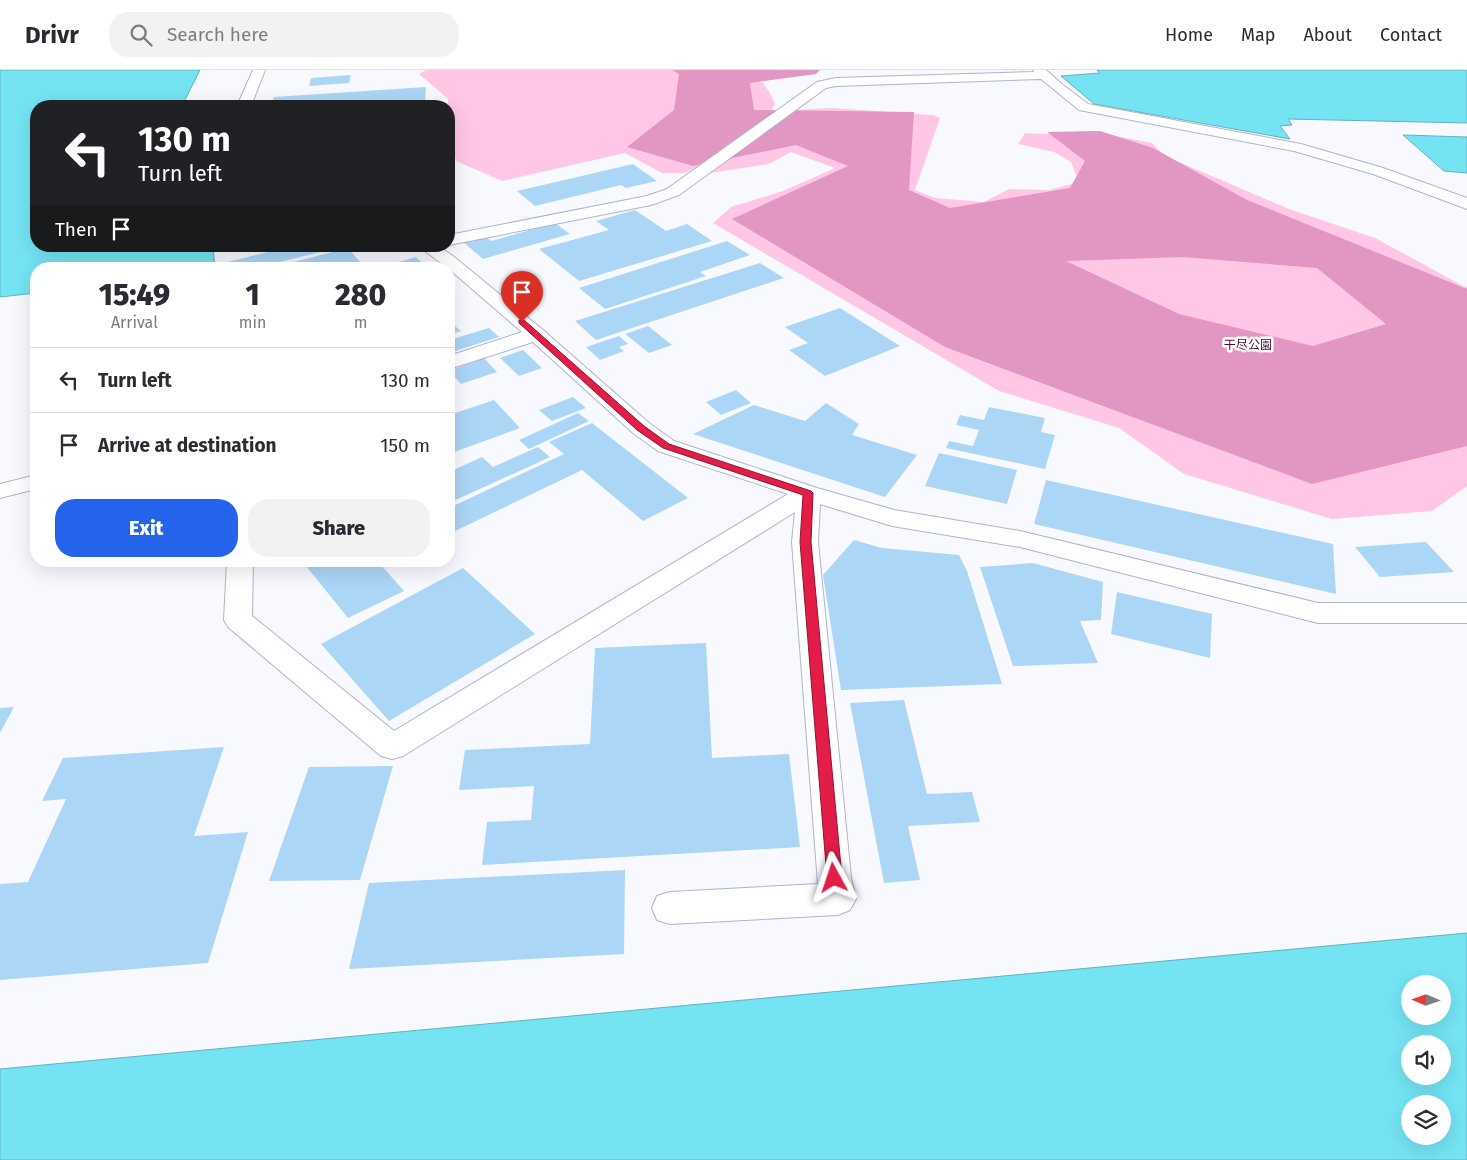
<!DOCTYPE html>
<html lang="en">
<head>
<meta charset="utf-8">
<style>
  body { margin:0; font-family:"Fira Sans","Noto Sans JP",sans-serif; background:#f2f2f3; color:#2b2b33; height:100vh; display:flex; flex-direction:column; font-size:19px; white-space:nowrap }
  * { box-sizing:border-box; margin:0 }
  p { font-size:16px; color:#7c7c81 }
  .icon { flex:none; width:28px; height:28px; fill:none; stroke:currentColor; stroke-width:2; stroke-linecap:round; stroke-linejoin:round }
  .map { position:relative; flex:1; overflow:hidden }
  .drawer { position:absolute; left:30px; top:192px; width:425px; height:305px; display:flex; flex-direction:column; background:#fff; border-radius:20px; box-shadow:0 5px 20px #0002 }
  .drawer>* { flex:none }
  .hud { position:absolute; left:30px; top:30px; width:425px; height:152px; border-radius:20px; box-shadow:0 5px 20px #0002; background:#202124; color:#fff; overflow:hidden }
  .needle { width:32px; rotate:272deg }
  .tools { position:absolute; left:1401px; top:905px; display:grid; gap:10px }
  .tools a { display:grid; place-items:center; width:50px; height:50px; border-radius:50%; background:#fff; box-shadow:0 5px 20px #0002; font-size:25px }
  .pin { position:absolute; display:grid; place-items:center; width:42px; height:42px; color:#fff; margin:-51px -21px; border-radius:50% 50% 50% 0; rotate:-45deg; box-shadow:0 0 5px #0007 }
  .pin .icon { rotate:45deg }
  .me { position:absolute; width:55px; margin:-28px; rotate:355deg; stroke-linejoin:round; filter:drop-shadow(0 0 4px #0008) }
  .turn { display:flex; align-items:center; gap:18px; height:105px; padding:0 25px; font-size:22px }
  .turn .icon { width:65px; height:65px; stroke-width:2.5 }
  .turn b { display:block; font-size:35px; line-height:42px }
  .then { display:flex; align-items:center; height:48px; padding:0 25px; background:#0003; gap:10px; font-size:19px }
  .eta { display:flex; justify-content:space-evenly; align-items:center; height:85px; text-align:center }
  .eta b { font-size:30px; font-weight:800; line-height:35px }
  .primary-button { display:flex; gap:10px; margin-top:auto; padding:10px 25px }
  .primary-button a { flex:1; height:58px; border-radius:20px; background:#2563eb; color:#fff; font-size:20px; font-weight:800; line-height:58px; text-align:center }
  .primary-button a+a { background:#f2f2f3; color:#2b2b33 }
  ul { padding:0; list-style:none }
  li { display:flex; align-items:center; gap:15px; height:65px; padding:0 25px; border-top:1px solid #e1e1e2 }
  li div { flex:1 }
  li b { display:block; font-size:19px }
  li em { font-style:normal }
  header { display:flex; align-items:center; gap:30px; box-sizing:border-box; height:70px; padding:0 25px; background:#fff; border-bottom:1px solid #e1e1e2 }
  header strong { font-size:24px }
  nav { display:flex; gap:28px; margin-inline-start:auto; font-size:18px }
  .search { width:350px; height:45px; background:#f2f2f3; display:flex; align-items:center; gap:12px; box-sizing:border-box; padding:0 18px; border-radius:20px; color:#7c7c81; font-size:19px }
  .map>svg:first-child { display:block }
  .green { fill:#ffc6e6 }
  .forest { fill:#e197c2; fill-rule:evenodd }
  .water { fill:#74e4f3; stroke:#62b1be; fill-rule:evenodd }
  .building { fill:#acd6f6 }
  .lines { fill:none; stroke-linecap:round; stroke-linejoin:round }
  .minor-casing { stroke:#aeb4cb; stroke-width:2 }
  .minor { fill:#fff; fill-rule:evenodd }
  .route { fill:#e11d48; stroke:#92132f }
  .labels { text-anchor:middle; stroke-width:5; stroke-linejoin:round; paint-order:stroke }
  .far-park-label { font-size:12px; fill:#4b0936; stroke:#fff }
</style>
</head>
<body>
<header>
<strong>Drivr</strong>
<div class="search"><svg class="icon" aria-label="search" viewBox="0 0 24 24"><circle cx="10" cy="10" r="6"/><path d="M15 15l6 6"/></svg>Search here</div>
<nav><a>Home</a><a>Map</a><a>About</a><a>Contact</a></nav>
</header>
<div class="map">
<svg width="1467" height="1090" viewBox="0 0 1467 1090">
  <rect width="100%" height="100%" fill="#f8f9fe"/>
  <g class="green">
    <path d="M426,0H715L734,9L762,12L770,23L775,34L769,44L698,96L685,103H662L625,83L502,111L456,91L449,64L448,29L419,4Z"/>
    <path d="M832,38L932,45L940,48L915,120L935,128L984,132L1009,119L1049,120L1079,112L1071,92L1054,82L1018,74L1025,63L1047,64L1089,61L1152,73L1165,86L1289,139L1375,168L1467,218V416L1432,441L1332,449L1184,404L1119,358L999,321L713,153L731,137L783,121L835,98L791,82L769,94L710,103L792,40Z"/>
  </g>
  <path class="forest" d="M672,0H820L816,4L750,13L754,40L914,42L909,120L950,138L1070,118L1085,91L1047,62L1100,61L1153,78L1247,130L1467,219V376L1312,414L945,277L732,149L848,96L796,75L693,96L627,77L674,40L679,4ZM1183,187L1317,198L1386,254L1313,276L1179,244L1066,191Z"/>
  <g class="water">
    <path d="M0,0H200L182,36H36V176H213L215,199H36V223L0,227Z"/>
    <path d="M1097,0H1467V53L1288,49L1292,55L1280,56L1290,69L1094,34L1061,6L1100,3Z"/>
    <path d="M1403,65L1467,67V103L1444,101Z"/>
    <path d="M1467,863V1090H0V999ZM1410,914H1442V946H1410ZM1410,974H1442V1006H1410ZM1410,1034H1442V1066H1410Z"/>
  </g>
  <g class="building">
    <path d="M351,5L349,13L309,16L311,8Z"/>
    <path d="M426,17L425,36H389V35L270,36L274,27Z"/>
    <path d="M633,94L657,111L626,118L621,115L535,136L517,121Z"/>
    <path d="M635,140L666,161L687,154L712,171L579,211L539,179L609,160L596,151Z"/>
    <path d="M555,153L570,164L483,189L463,172L484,166L491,171Z"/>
    <path d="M727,171L750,185L700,202L706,206L605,239L579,218Z"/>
    <path d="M293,176L341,177L251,199H227L224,193Z"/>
    <path d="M348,178L366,199H271V198Z"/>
    <path d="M416,187L425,195L406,199L399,192Z"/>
    <path d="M760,193L784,208L596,270L575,251Z"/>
    <path d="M840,238L900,276L825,306L789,280L808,273L785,257Z"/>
    <path d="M449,251L461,261L449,265Z"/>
    <path d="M648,256L672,275L649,283L625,264Z"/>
    <path d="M489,258L499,267L449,283V270Z"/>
    <path d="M619,266L628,274L619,277L624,281L600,290L586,277Z"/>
    <path d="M523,280L542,298L519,306L500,288Z"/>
    <path d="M484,288L497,302L461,314L449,301Z"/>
    <path d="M736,320L751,333L721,345L706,332Z"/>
    <path d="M573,327L586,338L552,351L539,340Z"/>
    <path d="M494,330L520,358L449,384V345Z"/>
    <path d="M826,333L859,354L852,365L917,385L885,427L693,364L754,335L805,351Z"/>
    <path d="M989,337L1045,348L1041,362L1055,365L1045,399L946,378L949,371L973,376L979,360L956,355L960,345L984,350Z"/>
    <path d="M578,343L589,351L529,379L519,370Z"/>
    <path d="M592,353L688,428L643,451L582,400L449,464V438L564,384L549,372Z"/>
    <path d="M538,377L550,387L449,433V402L482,387L493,397Z"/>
    <path d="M939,383L1017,400L1007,434L925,416Z"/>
    <path d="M1046,410L1333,474L1336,524L1034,454Z"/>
    <path d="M854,470L882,478L959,485L967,501L1002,614L841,620L823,505Z"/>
    <path d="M1426,472L1454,502L1380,507L1355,477Z"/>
    <path d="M302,491H393L382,496L404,521L348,548Z"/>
    <path d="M1033,493L1103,512L1101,550L1080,551L1098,593L1013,596L980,497Z"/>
    <path d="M463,498L535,564L389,651L321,574Z"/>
    <path d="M1117,522L1212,544L1210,588L1111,564Z"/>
    <path d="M706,573L712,688L789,684L800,777L482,795L487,752L531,750L534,716L459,720L465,680L590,674L595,578Z"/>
    <path d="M904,630L927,724L972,722L980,752L908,756L920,810L884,813L850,633Z"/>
    <path d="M14,637L0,663V638Z"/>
    <path d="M224,677L194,766L248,762L208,893L0,910V814L28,812L66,729L42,731L63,688Z"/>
    <path d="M393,696L360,810L269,811L309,697Z"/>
    <path d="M625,800L624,884L349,899L369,813Z"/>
  </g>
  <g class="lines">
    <g class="minor-casing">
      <g id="minor">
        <path d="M253,0H265L251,36H237Z"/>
        <path d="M1033,0H1046L1063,15L1088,34L1301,74L1383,98L1467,128V139L1373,104L1294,81L1079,40L1041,9L836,16L826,18L679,125L651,135L449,175V165L647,126L667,119L817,12L836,8L1034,2Z"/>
        <path d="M418,176H438L453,186L543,260L649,353L674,371L817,418L894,440L1020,461L1318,533H1467V553H1318L1020,477L892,456L820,434L818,472L851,808L856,829L850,840L838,845L670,854L657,850L652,838L657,826L670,822L818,814L792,472L795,442L403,686L392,689L381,686L228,557L224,550L227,491H253L252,546L394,661L788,424L658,381L633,363L533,272L449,299V286L522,262L449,199Z"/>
        <path d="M36,405V419L0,428V414Z"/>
      </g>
    </g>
    <use href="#minor" class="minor"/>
  </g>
  <path class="route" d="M519,250H524L644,356L669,374L811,421L813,423L811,472L842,808L839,812L834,814L829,812L827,808L800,472L803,425L663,378L637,360L519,253Z"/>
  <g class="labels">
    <g class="far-park-label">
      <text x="1248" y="279">干尽公園</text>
    </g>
  </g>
</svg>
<div class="tools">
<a><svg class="needle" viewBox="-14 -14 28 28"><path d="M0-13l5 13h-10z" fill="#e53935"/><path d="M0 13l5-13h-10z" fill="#7c7c81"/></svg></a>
<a><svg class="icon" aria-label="sound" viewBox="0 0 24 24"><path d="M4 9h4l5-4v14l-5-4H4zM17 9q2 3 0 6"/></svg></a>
<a><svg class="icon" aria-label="layers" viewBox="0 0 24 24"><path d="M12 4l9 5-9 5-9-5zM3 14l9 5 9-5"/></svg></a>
</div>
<div class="pin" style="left:522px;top:252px;background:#d93025"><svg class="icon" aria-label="arrive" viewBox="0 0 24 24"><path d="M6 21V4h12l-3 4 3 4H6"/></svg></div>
<svg class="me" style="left:834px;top:808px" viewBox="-20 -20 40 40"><path d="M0-17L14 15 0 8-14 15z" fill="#e11d48" stroke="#fff" stroke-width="4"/></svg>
<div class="hud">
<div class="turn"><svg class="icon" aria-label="left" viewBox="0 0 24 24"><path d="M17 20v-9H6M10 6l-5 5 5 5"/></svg><div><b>130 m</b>Turn left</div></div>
<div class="then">Then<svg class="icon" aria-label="arrive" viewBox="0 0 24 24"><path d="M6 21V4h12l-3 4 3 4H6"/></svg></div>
</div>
<section class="drawer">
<div class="eta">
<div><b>15:49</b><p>Arrival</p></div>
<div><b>1</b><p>min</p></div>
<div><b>280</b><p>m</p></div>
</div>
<ul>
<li><svg class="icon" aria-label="left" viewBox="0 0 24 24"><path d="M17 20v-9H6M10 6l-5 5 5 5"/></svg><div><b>Turn left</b></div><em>130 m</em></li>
<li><svg class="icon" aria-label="arrive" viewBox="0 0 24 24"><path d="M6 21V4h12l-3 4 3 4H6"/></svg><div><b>Arrive at destination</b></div><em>150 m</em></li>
</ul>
<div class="primary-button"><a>Exit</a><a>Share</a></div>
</section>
</div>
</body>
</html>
